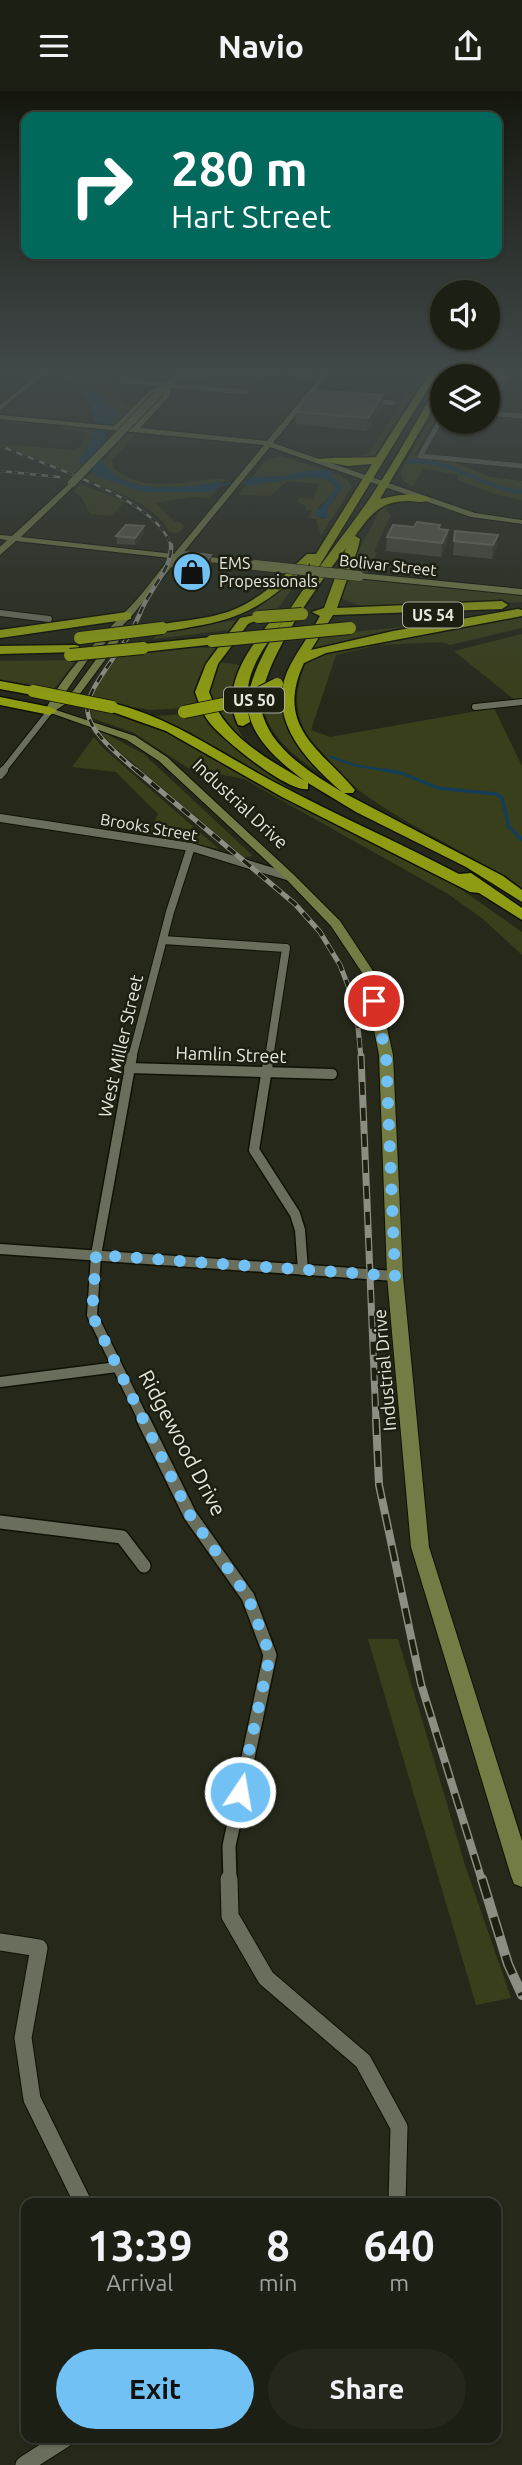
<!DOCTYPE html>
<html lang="en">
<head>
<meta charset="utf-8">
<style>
  body { margin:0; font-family:Ubuntu,sans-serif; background:#25271d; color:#f1f3f6; height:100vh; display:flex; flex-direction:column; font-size:26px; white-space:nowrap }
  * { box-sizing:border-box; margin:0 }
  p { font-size:23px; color:#a0a2a0 }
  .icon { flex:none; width:38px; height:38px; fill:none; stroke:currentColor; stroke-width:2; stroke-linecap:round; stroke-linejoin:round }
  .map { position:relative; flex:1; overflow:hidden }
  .drawer { position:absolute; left:21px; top:2107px; width:480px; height:245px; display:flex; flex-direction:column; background:#1c1f14; border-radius:14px; box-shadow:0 2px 5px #0004,0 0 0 2px #3a3d34 }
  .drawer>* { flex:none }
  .guide { position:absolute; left:21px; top:21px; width:481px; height:147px; border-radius:14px; box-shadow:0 2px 5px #0004,0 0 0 2px #3a3d34; background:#00695c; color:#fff; overflow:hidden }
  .tools { position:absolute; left:430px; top:189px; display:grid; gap:14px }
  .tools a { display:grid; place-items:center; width:70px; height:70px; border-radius:50%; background:#1c1f14; box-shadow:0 2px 5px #0004,0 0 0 2px #3a3d34; font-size:35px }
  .pin { position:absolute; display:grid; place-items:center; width:60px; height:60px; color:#fff; margin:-30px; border:4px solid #fff; border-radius:50%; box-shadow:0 2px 7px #0007 }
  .me { position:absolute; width:77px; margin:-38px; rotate:12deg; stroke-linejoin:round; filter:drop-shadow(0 0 5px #0008) }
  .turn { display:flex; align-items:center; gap:24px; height:147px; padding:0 35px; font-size:32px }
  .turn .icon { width:91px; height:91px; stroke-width:2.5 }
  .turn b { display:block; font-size:49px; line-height:60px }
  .eta { display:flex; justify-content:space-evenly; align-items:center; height:119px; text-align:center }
  .eta b { font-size:42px; font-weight:700; line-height:49px }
  .cta { display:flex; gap:14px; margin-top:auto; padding:14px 35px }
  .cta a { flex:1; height:80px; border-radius:42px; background:#71c1f5; color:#111; font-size:28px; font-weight:700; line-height:80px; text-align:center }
  .cta a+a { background:#25271d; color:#f1f3f6 }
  header { display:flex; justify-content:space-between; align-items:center; height:91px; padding:0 35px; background:#1c1f14; font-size:32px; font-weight:700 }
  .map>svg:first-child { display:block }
  .green { fill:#393e1b }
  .water { fill:#143e57 }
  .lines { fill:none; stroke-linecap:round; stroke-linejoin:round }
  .stream-far2 { stroke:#143e57; stroke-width:2 }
  .stream-far1 { stroke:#143e57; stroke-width:2.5 }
  .stream { stroke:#143e57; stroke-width:3.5 }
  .street-far5-casing { stroke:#0f1104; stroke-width:6 }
  .street-far4-casing { stroke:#0f1104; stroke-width:8 }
  .street-far3-casing { stroke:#0f1104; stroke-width:10 }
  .street-far2-casing { stroke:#0f1104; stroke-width:13 }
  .street-far1-casing { stroke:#0f1104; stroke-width:16 }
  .street-casing { stroke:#0f1104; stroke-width:19 }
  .secondary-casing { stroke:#0f1104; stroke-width:2 }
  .highway-casing { stroke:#0f1104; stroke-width:3 }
  .street-far5 { stroke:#6a6e5c; stroke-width:5 }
  .street-far4 { stroke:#6a6e5c; stroke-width:6 }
  .street-far3 { stroke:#6a6e5c; stroke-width:8 }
  .street-far2 { stroke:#6a6e5c; stroke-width:10 }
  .street-far1 { stroke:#6a6e5c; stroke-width:13 }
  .street { stroke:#6a6e5c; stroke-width:17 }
  .secondary { fill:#747c46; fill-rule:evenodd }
  .highway { fill:#8d9c13; fill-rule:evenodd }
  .rail-far5-casing { stroke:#8c8e82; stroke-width:2.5 }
  .rail-far4-casing { stroke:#8c8e82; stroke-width:4.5 }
  .rail-far3-casing { stroke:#8c8e82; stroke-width:5 }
  .rail-far2-casing { stroke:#8c8e82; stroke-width:7 }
  .rail-far1-casing { stroke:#8c8e82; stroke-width:8 }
  .rail-casing { stroke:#8c8e82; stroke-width:10 }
  .rail-far5 { stroke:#1d1f10; stroke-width:2; stroke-dasharray:6; stroke-linecap:butt }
  .rail-far4 { stroke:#1d1f10; stroke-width:2.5; stroke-dasharray:8; stroke-linecap:butt }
  .rail-far3 { stroke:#1d1f10; stroke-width:3.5; stroke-dasharray:10; stroke-linecap:butt }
  .rail-far2 { stroke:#1d1f10; stroke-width:4.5; stroke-dasharray:13; stroke-linecap:butt }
  .rail-far1 { stroke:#1d1f10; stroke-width:5; stroke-dasharray:16; stroke-linecap:butt }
  .rail { stroke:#1d1f10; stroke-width:7; stroke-dasharray:20; stroke-linecap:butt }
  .secondary-bridge-far1-casing { stroke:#0f1104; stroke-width:9; stroke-linecap:butt }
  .secondary-bridge-casing { stroke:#0f1104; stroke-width:11; stroke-linecap:butt }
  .highway-bridge-casing { stroke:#0f1104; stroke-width:14; stroke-linecap:butt }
  .secondary-bridge-far1 { stroke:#747c46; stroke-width:8 }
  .secondary-bridge { stroke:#747c46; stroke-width:10 }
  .highway-bridge { stroke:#8d9c13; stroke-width:12 }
  .wall { fill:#464939 }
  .shaded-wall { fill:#323525 }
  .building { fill:#575a4b; stroke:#6e7062; stroke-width:2 }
  .route { stroke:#71c1f5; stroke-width:12; stroke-dasharray:0 21.6 }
  .labels { text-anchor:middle; stroke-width:5; stroke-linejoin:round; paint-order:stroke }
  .far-poi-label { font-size:16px; fill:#e6e8de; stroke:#1d1f10; text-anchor:start }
  .far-street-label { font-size:16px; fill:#e6e8de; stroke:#1d1f10 }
  .shield { fill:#1d1f10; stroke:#aaaca0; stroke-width:2 }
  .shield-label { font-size:16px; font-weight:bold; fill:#e6e8de }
  .street-label { font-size:18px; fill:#e6e8de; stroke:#1d1f10 }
  .near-street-label { font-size:21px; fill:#e6e8de; stroke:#1d1f10 }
</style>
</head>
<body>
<header><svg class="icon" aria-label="menu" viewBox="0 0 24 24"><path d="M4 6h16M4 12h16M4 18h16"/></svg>Navio<svg class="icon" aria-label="share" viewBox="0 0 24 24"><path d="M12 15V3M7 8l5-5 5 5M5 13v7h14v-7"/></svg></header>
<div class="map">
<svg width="522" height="2374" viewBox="0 0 522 2374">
  <rect width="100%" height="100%" fill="#26291a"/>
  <g class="green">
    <path d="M64,278H91L105,281L104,285L113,286L116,291L104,294L126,314H136L116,333H109L114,317L113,314L74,280Z"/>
    <path d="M422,278H429L373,366L344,370L369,362Z"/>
    <path d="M443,306V316L414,364L452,370L491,386L522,390V409L498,404L457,389L458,384L424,378L412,396L403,390L401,380Z"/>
    <path d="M64,334L96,337L79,372L82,374L73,383L0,353L75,359L84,351L80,350L85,349L86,341L57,338Z"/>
    <path d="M128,342L135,344L112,369L114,378C148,405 188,387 226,388L223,391C184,395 130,408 102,371Z"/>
    <path d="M281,365L326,379L285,385L252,386L266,369Z"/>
    <path d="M92,381L144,401L217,399L209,407L191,406L156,412L174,430L181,432L184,436L178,442L169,441C153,410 115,402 86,387Z"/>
    <path d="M337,383L347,389L352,396L321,444L316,428L308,427L312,419H306V415L296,410L300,406L312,408L320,393L287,390L270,405L239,404L245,395C265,393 321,377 334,394V400L318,417L321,428L328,426L326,419L340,400L329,385Z"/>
    <path d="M80,393L124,410L113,425L90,423L82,407L74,401Z"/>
    <path d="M411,410L390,413L385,419L391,424L374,460L377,462L367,483L347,481L383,414L387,411Z"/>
    <path d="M297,481L303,482L275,522L250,524Z"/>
    <path d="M345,486L522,504V511L365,517L341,507Z"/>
    <path d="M522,525V537L450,554L442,551L379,554L336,564L311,639L330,646L494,617L522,675V797C462,753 311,700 298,619C295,602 300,587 305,572L320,562Z"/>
    <path d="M238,529L229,539L154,548L158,540Z"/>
    <path d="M442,532L315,559H310L322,544Z"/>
    <path d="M522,543V608L516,610L454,560Z"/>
    <path d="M189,556L216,557C202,577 191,592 200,616L150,619L92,609L98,592L120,564Z"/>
    <path d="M76,569L54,598H32L0,590V570Z"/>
    <path d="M219,571L240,574C229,601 228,623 244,648L219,629L207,595Z"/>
    <path d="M286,593L284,606L329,688C297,668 266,646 261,606Z"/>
    <path d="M91,617L126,625L171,641L286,709L445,787L522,841V864L483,828L448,803L244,688L188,677L134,642L92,627Z"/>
    <path d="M202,622C230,660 275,688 314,713L250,679L189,641L155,625Z"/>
    <path d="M97,638L144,663L253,765L244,766L115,657Z"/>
    <path d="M94,646L103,657L219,758L148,744L158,723L116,681L72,676Z"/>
    <path d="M368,1548H398L466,1777L511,1907L476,1914Z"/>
  </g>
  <g class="water">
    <path d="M54,278L74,280L120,323L112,329C107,339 103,358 102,371C129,408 184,395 223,391L217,399L210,401H144L99,386L78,369C103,340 99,316 71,291C65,286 58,286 54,278Z"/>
    <path d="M409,367C451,365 481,395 522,399V403C481,399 448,366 406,374Z"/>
    <path d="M326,379L337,383L331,385L338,389L342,396L326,419L328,426H316V422L334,400V394L330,389L309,386L245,395L252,386L285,385L304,380Z"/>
  </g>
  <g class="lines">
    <path class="stream-far2" d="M216,395L252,390"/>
    <path class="stream-far1" d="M331,666L354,674L395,681"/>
    <path class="stream" d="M385,679L401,682L438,697L496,703L502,707L509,736L522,749"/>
    <g class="street-far5-casing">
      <g id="street-far5">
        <path d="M466,285L471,278"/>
        <path d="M123,290L246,301"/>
        <path d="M371,310L393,312"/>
        <path d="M488,322L522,325"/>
        <path d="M443,325L420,365L522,375"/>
      </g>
    </g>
    <g class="street-far4-casing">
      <g id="street-far4">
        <path d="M0,522L49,528"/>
        <path d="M475,616L522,611"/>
        <path d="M2,681L50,620"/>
      </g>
    </g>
    <g class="street-far3-casing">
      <g id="street-far3">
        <path d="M0,684L4,679"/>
        <path d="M0,727L191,756L290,786"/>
        <path d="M163,849L286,857L269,967"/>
        <path d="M132,967L170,821L191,756"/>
      </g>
    </g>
    <g class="street-far2-casing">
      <g id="street-far2">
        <path d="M132,965L96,1164L92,1224L144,1330"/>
        <path d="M269,965L254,1059L295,1123L300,1139L303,1179"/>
        <path d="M129,977L332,983"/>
        <path d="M0,1158L395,1185"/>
        <path d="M0,1291L117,1276"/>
      </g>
    </g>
    <g class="street-far1-casing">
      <g id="street-far1">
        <path d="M143,1328L190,1424L248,1506L270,1564L229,1755L230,1790"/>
        <path d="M0,1431L122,1446L144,1475"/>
      </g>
    </g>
    <g class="street-casing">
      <g id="street">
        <path d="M229,1788L230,1825L266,1887L363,1970L399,2036L397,2112"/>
        <path d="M0,1851L39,1857L23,1947L32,2008L83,2112"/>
        <path d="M24,2374L66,2347"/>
      </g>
    </g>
    <g class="secondary-casing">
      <g id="secondary">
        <path d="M45,278H52L0,319V314Z"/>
        <path d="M181,278H188L172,294L169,306L140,337L267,350L327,278H333L273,352L475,422L522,429V433L471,426L270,356L182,463L255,471L258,472V476L178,468L130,527L87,570L60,609L73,600L111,548H117L119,550L79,604L56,619L135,645L167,666L294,784L340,830L375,883L393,964L403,1185L429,1456L522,1750V1796L514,1793L511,1785L411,1456L387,1185L379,964L363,883L331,835L286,788L159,670L127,649L45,620C64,580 94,554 124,522C141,506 155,485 170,467L16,450L0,464V456L7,449L0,448V444L12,445L72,390L75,394L21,446L174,463L264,354L0,328V324L114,335L149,300L164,294ZM158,301L163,302V305L132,337L121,336Z"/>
        <path d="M359,482L522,498V504L356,487L355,485Z"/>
      </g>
    </g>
    <g class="highway-casing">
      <g id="highway">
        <path d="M432,278H440L318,477H310V472C271,510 245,528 191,536C180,538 168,541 158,540V534C177,530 198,529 217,524C255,515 280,488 307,463H316L372,373L348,375L314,369C318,366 365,367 376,366Z"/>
        <path d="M443,290V301L380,408C395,404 418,400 431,408C425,412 418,411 409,410C380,410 371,423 355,445L360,448L358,457L337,517L502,510L508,514L502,518L333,524L311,559L393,540L518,518L522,519V525L326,562L304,572C274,636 321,658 355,699L353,702H344L503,785L522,799V811L466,776L356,721L308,692V698C288,702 222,648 209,631C202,622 199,612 195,601L206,573L240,527L255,524V530L248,533L218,573L209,601C225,646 266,667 305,690C282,673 251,648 248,617C243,565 340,452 370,407C395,370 416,331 438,293ZM346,457L324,517L312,521L320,525C310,544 296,561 287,581C267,630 308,672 342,701C313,683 274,660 263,625C250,584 322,489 346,457Z"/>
        <path d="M127,521L131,522V528L0,547V539Z"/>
        <path d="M276,527L282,531C258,565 240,587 250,631L243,635L238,634C223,604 240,571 258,547C263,540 268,531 276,527Z"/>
        <path d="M212,546L218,550L216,553L143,561L137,557L143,553Z"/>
        <path d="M75,554L79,555V561L0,563V555Z"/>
        <path d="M0,590L38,597L40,600L33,604L0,598Z"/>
        <path d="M0,606L50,616L57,620L50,624L0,614Z"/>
        <path d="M112,612C173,627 221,663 276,692C336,724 398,751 459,783L471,782L522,817V829L479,802L470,801L282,706L166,640L107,619L105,616Z"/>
      </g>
    </g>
    <use href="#street-far5" class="street-far5"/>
    <use href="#street-far4" class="street-far4"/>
    <use href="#street-far3" class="street-far3"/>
    <use href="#street-far2" class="street-far2"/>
    <use href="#street-far1" class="street-far1"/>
    <use href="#street" class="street"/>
    <use href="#secondary" class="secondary"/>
    <use href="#highway" class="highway"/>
    <g class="rail-far5-casing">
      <g id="rail-far5">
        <path d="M0,355C44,374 160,408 171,456"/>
        <path d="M0,380L59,386"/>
      </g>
    </g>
    <g class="rail-far4-casing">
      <path id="rail-far4" d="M138,681C64,619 81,616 128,546C137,533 141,516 150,503C159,487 172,473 171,454"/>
    </g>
    <g class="rail-far3-casing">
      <path id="rail-far3" d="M136,679L295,813L320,841L340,874L356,915L361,967"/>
    </g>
    <g class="rail-far2-casing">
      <path id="rail-far2" d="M361,965L376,1330"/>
    </g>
    <g class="rail-far1-casing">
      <path id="rail-far1" d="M376,1328L379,1394L421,1593L482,1790"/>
    </g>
    <g class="rail-casing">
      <path id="rail" d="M482,1788L508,1873L522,1904"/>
    </g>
    <use href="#rail-far5" class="rail-far5"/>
    <use href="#rail-far4" class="rail-far4"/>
    <use href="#rail-far3" class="rail-far3"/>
    <use href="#rail-far2" class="rail-far2"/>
    <use href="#rail-far1" class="rail-far1"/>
    <use href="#rail" class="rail"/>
    <g class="secondary-bridge-far1-casing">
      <path id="secondary-bridge-far1" d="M72,392L158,303"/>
    </g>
    <g class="secondary-bridge-casing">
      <path id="secondary-bridge" d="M255,474L359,485"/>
    </g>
    <g class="highway-bridge-casing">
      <g id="highway-bridge">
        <path d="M258,526L302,523"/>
        <path d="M80,547L162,537"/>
        <path d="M212,550L350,537"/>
        <path d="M70,564L143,557"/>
        <path d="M33,600L112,616"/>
        <path d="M184,621L248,608L277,593"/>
      </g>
    </g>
    <use href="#secondary-bridge-far1" class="secondary-bridge-far1"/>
    <use href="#secondary-bridge" class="secondary-bridge"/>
    <use href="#highway-bridge" class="highway-bridge"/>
  </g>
  <g class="wall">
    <path d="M187,278H316L307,288L288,286V283L264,287L256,296L187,290Z"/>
    <path d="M488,286L505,295L494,317H488Z"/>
    <path d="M382,316L367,340L296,333V321Z"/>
    <path d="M440,438L447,453L441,466L386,460L387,446Z"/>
    <path d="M455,440L498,444L496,458L492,468L453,464Z"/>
    <path d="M144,443L135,454L117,453L116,445Z"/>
    <path d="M211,464V475L200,489L172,486V475Z"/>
  </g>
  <g class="shaded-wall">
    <path d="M256,278H288V283L264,287L256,296Z"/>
    <path d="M307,278H316L307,288Z"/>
    <path d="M506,286L505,295L494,317L495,308Z"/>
    <path d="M383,304L382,316L367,340L368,327Z"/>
    <path d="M144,435V443L135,454V447Z"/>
    <path d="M448,439L447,453L441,466L442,452Z"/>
    <path d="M498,444L496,458L492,468L493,454Z"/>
    <path d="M211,464V475L200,489V478Z"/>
  </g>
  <g class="building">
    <path d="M489,284L506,286L495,308L488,307Z"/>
    <path d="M313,299L383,304L368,327L296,321Z"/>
    <path d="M417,431L440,434L438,438L448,439L442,452L387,446L393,434L414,436Z"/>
    <path d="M126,434L144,435L135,447L116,445Z"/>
    <path d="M455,440L498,444L493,454L454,450Z"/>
    <path d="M183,461L211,464L200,478L172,475Z"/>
  </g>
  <linearGradient id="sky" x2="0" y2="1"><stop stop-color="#15170e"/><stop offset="0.46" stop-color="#414949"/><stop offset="1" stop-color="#414949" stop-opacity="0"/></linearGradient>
  <rect width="522" height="610" fill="url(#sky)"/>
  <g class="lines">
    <path class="route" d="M240,1701L270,1564L248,1506L190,1424L92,1224L96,1164L395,1185L386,964L374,910"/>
  </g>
  <defs>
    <g id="shop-disc" transform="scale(2.0125)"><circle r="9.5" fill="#71c1f5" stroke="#1d1f10"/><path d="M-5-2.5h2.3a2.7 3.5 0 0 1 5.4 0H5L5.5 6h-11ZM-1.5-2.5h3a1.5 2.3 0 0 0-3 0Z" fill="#111"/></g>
  </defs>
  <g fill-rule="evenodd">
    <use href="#shop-disc" x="192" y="481"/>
  </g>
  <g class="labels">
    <g class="far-poi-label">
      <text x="219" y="478">EMS<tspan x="219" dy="18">Propessionals</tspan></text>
    </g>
    <g class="far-street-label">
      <text transform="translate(388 474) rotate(6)" y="6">Bolivar Street</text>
      <text transform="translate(149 736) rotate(10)" y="6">Brooks Street</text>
    </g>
    <g class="shield">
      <rect x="403" y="511.5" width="60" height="25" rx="5"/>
      <rect x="224" y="596.5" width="60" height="25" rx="5"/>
    </g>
    <g class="shield-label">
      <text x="433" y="530">US 54</text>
      <text x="254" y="615">US 50</text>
    </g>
    <g class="street-label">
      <text transform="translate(240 713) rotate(43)" y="6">Industrial Drive</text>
      <text transform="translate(121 955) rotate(-77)" y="6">West Miller Street</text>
      <text transform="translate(231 964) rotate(2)" y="6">Hamlin Street</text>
      <text transform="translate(385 1279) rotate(-95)" y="6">Industrial Drive</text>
    </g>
    <g class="near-street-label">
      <text transform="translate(182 1352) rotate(62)" y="7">Ridgewood Drive</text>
    </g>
  </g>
</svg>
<div class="tools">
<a><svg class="icon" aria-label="sound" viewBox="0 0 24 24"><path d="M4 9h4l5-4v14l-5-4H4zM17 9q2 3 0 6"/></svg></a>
<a><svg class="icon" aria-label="layers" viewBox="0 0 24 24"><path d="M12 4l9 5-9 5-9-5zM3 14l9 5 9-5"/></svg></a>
</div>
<div class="pin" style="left:374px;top:910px;background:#d93025"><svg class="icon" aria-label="arrive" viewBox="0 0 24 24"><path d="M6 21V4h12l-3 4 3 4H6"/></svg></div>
<svg class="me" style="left:240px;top:1701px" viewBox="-20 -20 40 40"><circle r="17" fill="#71c1f5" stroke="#fff" stroke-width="3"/><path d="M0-11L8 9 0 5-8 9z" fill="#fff"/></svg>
<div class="guide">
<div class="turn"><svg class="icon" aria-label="right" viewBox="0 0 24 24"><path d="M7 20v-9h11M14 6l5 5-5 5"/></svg><div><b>280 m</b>Hart Street</div></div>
</div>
<section class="drawer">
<div class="eta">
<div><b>13:39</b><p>Arrival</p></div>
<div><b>8</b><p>min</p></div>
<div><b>640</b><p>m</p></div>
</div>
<div class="cta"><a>Exit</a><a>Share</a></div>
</section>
</div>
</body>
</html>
